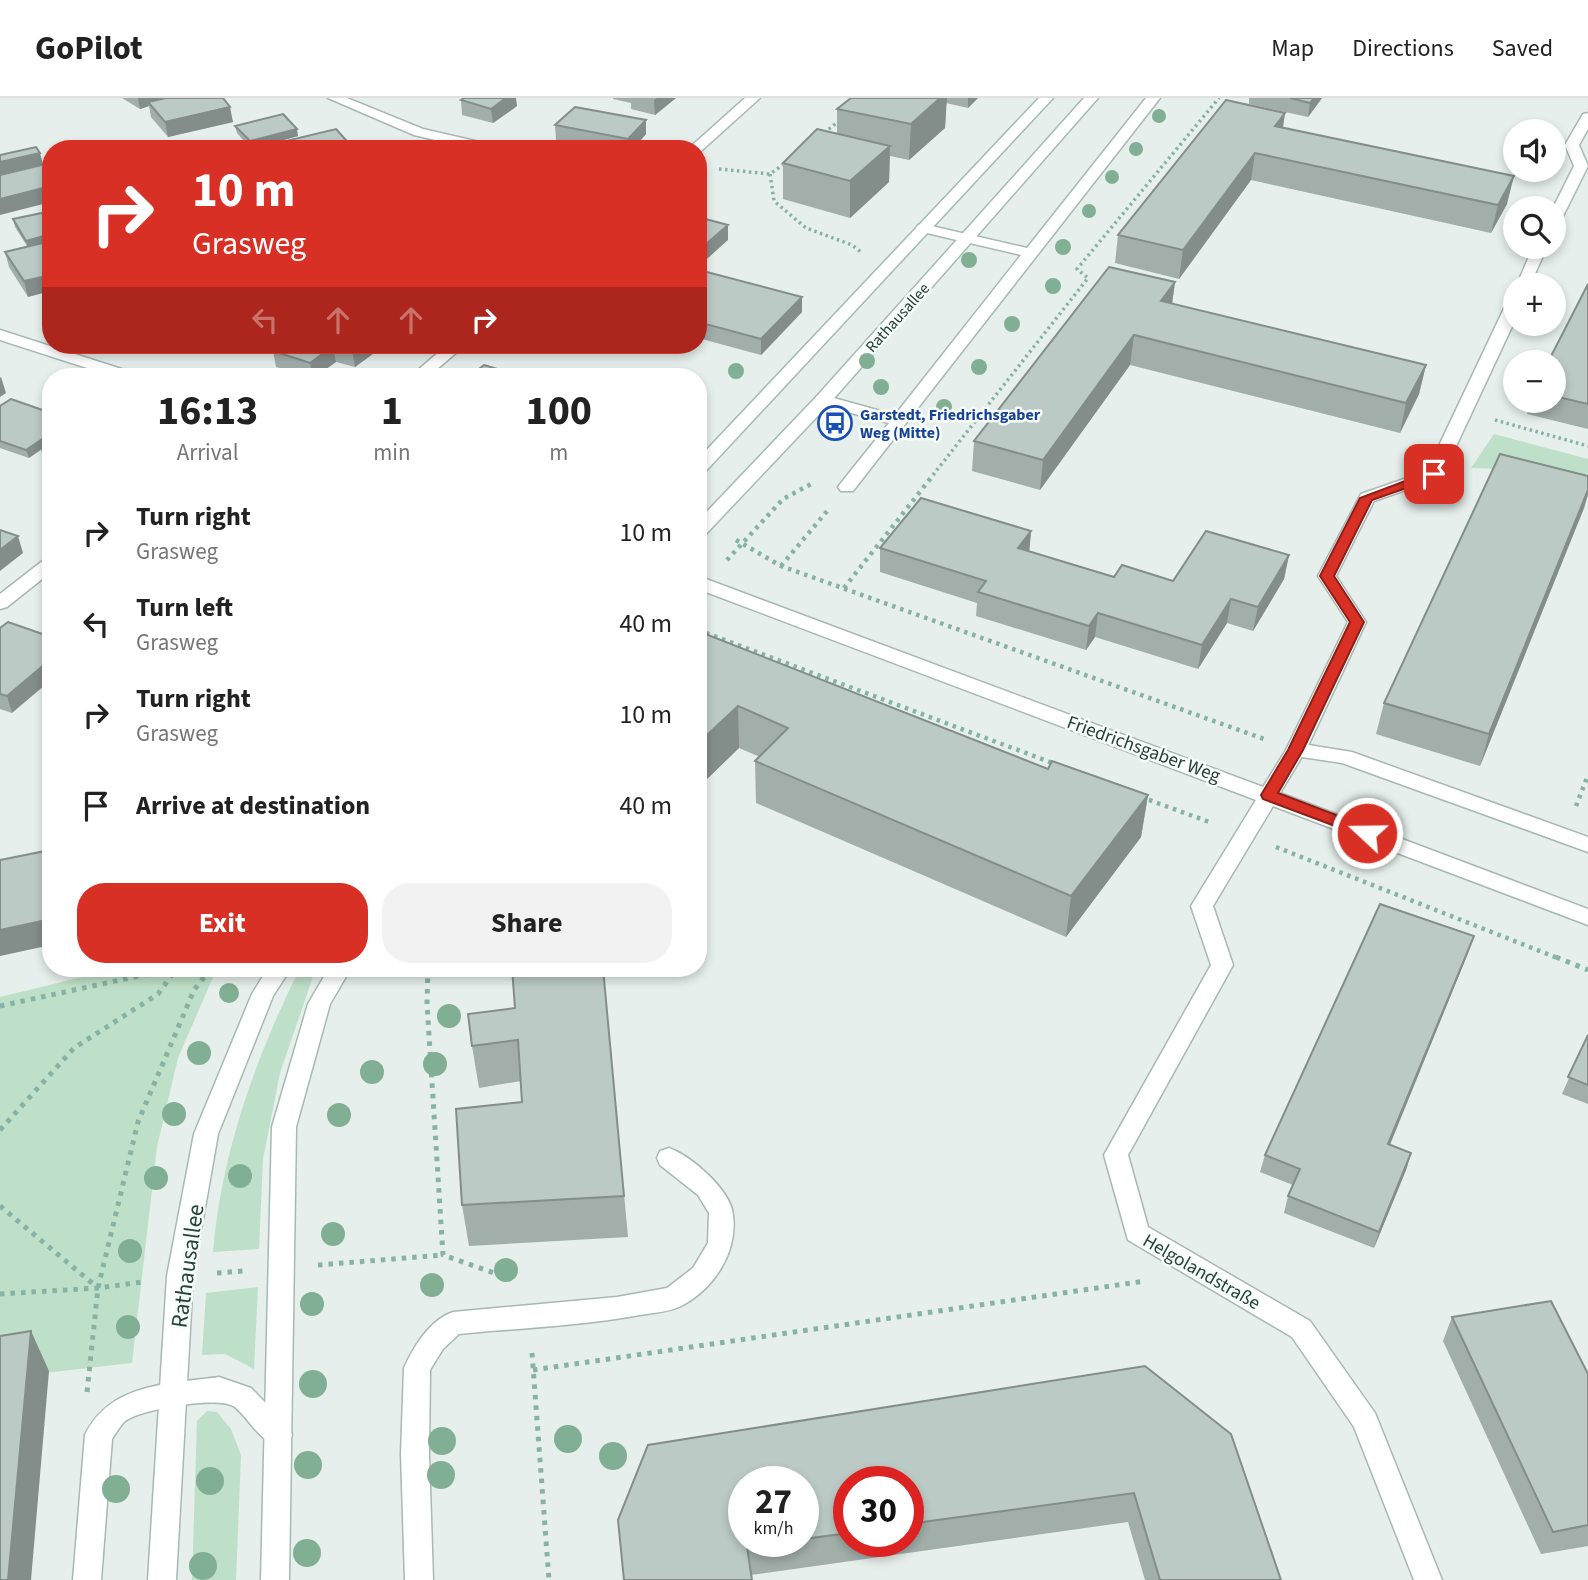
<!DOCTYPE html>
<html lang="en">
<head>
<meta charset="utf-8">
<style>
  body { margin:0; font-family:"Source Sans 3",sans-serif; background:#f2f2f2; color:#222; height:100vh; display:flex; flex-direction:column; font-size:26px; white-space:nowrap }
  * { box-sizing:border-box; margin:0 }
  p { font-size:23px; color:#767676 }
  .icon { flex:none; width:38px; height:38px; fill:none; stroke:currentColor; stroke-width:2; stroke-linecap:round; stroke-linejoin:round }
  .map { position:relative; flex:1; overflow:hidden }
  .drawer { position:absolute; left:42px; top:270px; width:665px; height:609px; display:flex; flex-direction:column; background:#fff; border-radius:28px; box-shadow:0 4px 10px #0003 }
  .drawer>* { flex:none }
  .top-card { position:absolute; left:42px; top:42px; width:665px; height:214px; border-radius:28px; box-shadow:0 4px 10px #0003; background:#d93025; color:#fff; overflow:hidden }
  .buttons { position:absolute; left:1503px; top:21px; display:grid; gap:14px }
  .buttons a { display:grid; place-items:center; width:63px; height:63px; border-radius:50%; background:#fff; box-shadow:0 4px 10px #0003; font-size:35px }
  .speed { position:absolute; left:728px; top:1368px; display:flex; gap:14px; font-size:35px; font-weight:700; text-align:center }
  .speed>* { display:grid; place-content:center; width:91px; height:91px; border-radius:50%; background:#fff; box-shadow:0 4px 10px #0003; line-height:1 }
  .speed small { font-size:18px; font-weight:400 }
  .speed .limit { border:10px solid #d22; background:#fff; color:#111 }
  .pin { position:absolute; display:grid; place-items:center; width:60px; height:60px; color:#fff; margin:-30px; border-radius:14px; box-shadow:0 4px 10px #0006 }
  .me { position:absolute; width:77px; margin:-38px; rotate:291deg; stroke-linejoin:round; filter:drop-shadow(0 0 5px #0008) }
  .turn { display:flex; align-items:center; gap:24px; height:147px; padding:0 35px; font-size:32px }
  .turn .icon { width:91px; height:91px; stroke-width:2.5 }
  .turn b { display:block; font-size:49px; line-height:60px }
  .lanes { display:flex; align-items:center; height:66px; padding:0 35px; background:#0003; justify-content:center; gap:35px; direction:ltr }
  .lanes .off { opacity:.35 }
  .eta { display:flex; justify-content:space-evenly; align-items:center; height:119px; text-align:center }
  .eta b { font-size:42px; font-weight:700; line-height:49px }
  .primary-button { display:flex; gap:14px; margin-top:auto; padding:14px 35px }
  .primary-button a { flex:1; height:80px; border-radius:28px; background:#d93025; color:#fff; font-size:28px; font-weight:700; line-height:80px; text-align:center }
  .primary-button a+a { background:#f2f2f2; color:#222 }
  ul { padding:0; list-style:none }
  li { display:flex; align-items:center; gap:21px; height:91px; padding:0 35px }
  li div { flex:1 }
  li b { display:block; font-size:26px }
  li em { font-style:normal }
  header { display:flex; align-items:center; gap:42px; box-sizing:border-box; height:98px; padding:0 35px; background:#fff; border-bottom:2px solid #e0e0e0 }
  header strong { font-size:33px }
  nav { display:flex; gap:38px; margin-inline-start:auto; font-size:24px }
  .map>svg:first-child { display:block }
  .green { fill:#bfe0c8 }
  .lines { fill:none; stroke-linecap:round; stroke-linejoin:round }
  .service-casing { stroke:#a8b8b2; stroke-width:3 }
  .minor-casing { stroke:#a8b8b2; stroke-width:3 }
  .secondary-casing { stroke:#a4bbb3; stroke-width:3 }
  .path-far2 { stroke:#86b3a5; stroke-width:3.5; stroke-dasharray:2.5 3.5; stroke-linecap:butt }
  .path-far1 { stroke:#86b3a5; stroke-width:4.5; stroke-dasharray:3.5 5; stroke-linecap:butt }
  .path { stroke:#86b3a5; stroke-width:5; stroke-dasharray:4.5 6; stroke-linecap:butt }
  .service { fill:#fff; fill-rule:evenodd }
  .minor { fill:#fff; fill-rule:evenodd }
  .secondary { fill:#fff; fill-rule:evenodd }
  .tree { fill:#80af93 }
  .wall { fill:#a1aea9; fill-rule:evenodd }
  .shaded-wall { fill:#838d89 }
  .building { fill:#bbcac4; stroke:#838d89; stroke-width:2 }
  .route { fill:#d93025; stroke:#8d1f18; stroke-width:2 }
  .labels { text-anchor:middle; stroke-width:5; stroke-linejoin:round; paint-order:stroke }
  .far-street-label { font-size:16px; fill:#24423a; stroke:#f7fbf9 }
  .far-transit-label { font-size:16px; font-weight:bold; fill:#164399; stroke:#f7fbf9; text-anchor:start }
  .street-label { font-size:19px; fill:#24423a; stroke:#f7fbf9 }
  .near-street-label { font-size:23px; fill:#24423a; stroke:#f7fbf9 }
</style>
</head>
<body>
<header>
<strong>GoPilot</strong>
<nav><a>Map</a><a>Directions</a><a>Saved</a></nav>
</header>
<div class="map">
<svg width="1588" height="1482" viewBox="0 0 1588 1482">
  <rect width="100%" height="100%" fill="#e6efeb"/>
  <g class="green">
    <path d="M1494,336L1588,361V398L1502,371L1471,370Z"/>
    <path d="M119,870H217L178,960L157,1049L132,1265L0,1280V899Z"/>
    <path d="M300,870H316L280,975L263,1061L259,1151L213,1154C221,1055 256,959 300,870Z"/>
    <path d="M258,1189L254,1271L225,1256L202,1257L206,1195Z"/>
    <path d="M207,1313L217,1314L231,1331L241,1357L236,1482H192L197,1323Z"/>
  </g>
  <g class="lines">
    <g class="service-casing">
      <g id="service">
        <path d="M1146,0H1160L853,393H841L838,389L841,385L889,325L817,306L815,302L817,298L823,297L895,317L1021,157L918,133L916,130L918,127L923,126L1027,150Z"/>
        <path d="M1296,645L1352,654L1588,739V754L1342,665L1289,657L1286,652L1289,647Z"/>
        <path d="M669,1050C691,1058 731,1092 733,1117C738,1154 714,1191 681,1208C669,1214 653,1215 640,1217C580,1228 519,1230 459,1236L443,1251L430,1272L429,1356L433,1482H405L401,1356L404,1270C414,1248 430,1222 453,1214L617,1199L667,1190L693,1170L708,1145L709,1115L698,1097L660,1067L657,1060L660,1053Z"/>
        <path d="M219,1279L251,1290L288,1328L292,1337L288,1346L278,1349C259,1342 250,1322 235,1309C220,1297 141,1311 125,1323C120,1328 116,1335 112,1341L101,1482H73L85,1337C110,1285 169,1286 219,1279Z"/>
      </g>
    </g>
    <g class="minor-casing">
      <g id="minor">
        <path d="M328,0H347L423,31L497,48L499,51H473L414,37Z"/>
        <path d="M745,0H760L700,54L698,51H688Z"/>
        <path d="M1588,15V31L1579,47L1588,68L1561,122L1554,126L1553,110L1574,68L1565,47L1583,16Z"/>
        <path d="M1533,149H1547L1530,187L1516,189Z"/>
        <path d="M1516,197V220L1443,376L1440,380L1374,403L1336,478L1366,524L1306,652L1280,695L1588,811V827L1273,708L1213,808L1233,867L1128,1057L1148,1129L1310,1223L1375,1315L1442,1482H1414L1354,1329L1292,1239L1128,1142L1104,1057L1211,867L1191,808L1256,702L698,491V478L1263,689L1286,652L1348,524L1318,478L1361,396L1427,373L1508,202Z"/>
        <path d="M0,232L134,275L136,278H112L0,242Z"/>
        <path d="M447,247H465L429,278H411Z"/>
        <path d="M51,460V474L7,509L0,511V496L45,461Z"/>
      </g>
    </g>
    <g class="secondary-casing">
      <g id="secondary">
        <path d="M1039,0H1053L704,375L698,376V361Z"/>
        <path d="M1084,0H1098L829,306L704,438L698,439V423L817,298Z"/>
        <path d="M268,870H291L273,898L218,1036L193,1178L176,1482H148L167,1178L194,1036L252,896Z"/>
        <path d="M329,870H351L330,906L296,1029L289,1482H261L272,1029L308,906Z"/>
      </g>
    </g>
    <g class="path-far2">
      <path d="M824,35L839,23"/>
      <path d="M719,71L770,76L787,64"/>
      <path d="M770,76L774,103L806,130L852,147L861,154"/>
      <path d="M1495,322L1588,348"/>
      <path d="M933,377L1088,180L1077,171L1219,0"/>
    </g>
    <g class="path-far1">
      <path d="M736,442L781,468L1264,641"/>
      <path d="M727,462L783,401L813,385"/>
      <path d="M781,468L828,412"/>
      <path d="M844,490L934,376"/>
      <path d="M698,532L1055,666"/>
      <path d="M1141,699L1212,725"/>
      <path d="M1576,708L1588,677"/>
      <path d="M1276,749L1560,861"/>
    </g>
    <g class="path">
      <path d="M1556,859L1588,872"/>
      <path d="M428,870L427,906L443,1157L511,1181"/>
      <path d="M0,908L176,870"/>
      <path d="M0,1032L74,950L158,896L177,870"/>
      <path d="M0,1108L98,1190"/>
      <path d="M318,1167L443,1157"/>
      <path d="M217,1175L243,1173"/>
      <path d="M0,1196L98,1190L142,1184"/>
      <path d="M532,1255L549,1482"/>
      <path d="M533,1272L1145,1183"/>
      <path d="M87,1294L98,1190L138,1024L194,892L211,870"/>
    </g>
    <use href="#service" class="service"/>
    <use href="#minor" class="minor"/>
    <use href="#secondary" class="secondary"/>
  </g>
  <g class="tree">
    <circle cx="1159" cy="18" r="7"/>
    <circle cx="1136" cy="51" r="7"/>
    <circle cx="1112" cy="79" r="7"/>
    <circle cx="1089" cy="113" r="7"/>
    <circle cx="1063" cy="149" r="8"/>
    <circle cx="969" cy="162" r="8"/>
    <circle cx="1053" cy="188" r="8"/>
    <circle cx="1012" cy="226" r="8"/>
    <circle cx="867" cy="263" r="8"/>
    <circle cx="979" cy="269" r="8"/>
    <circle cx="736" cy="273" r="8"/>
    <circle cx="881" cy="289" r="8"/>
    <circle cx="944" cy="309" r="8"/>
    <circle cx="229" cy="895" r="10"/>
    <circle cx="449" cy="918" r="12"/>
    <circle cx="199" cy="955" r="12"/>
    <circle cx="435" cy="966" r="12"/>
    <circle cx="372" cy="974" r="12"/>
    <circle cx="174" cy="1016" r="12"/>
    <circle cx="339" cy="1017" r="12"/>
    <circle cx="240" cy="1078" r="12"/>
    <circle cx="156" cy="1080" r="12"/>
    <circle cx="333" cy="1136" r="12"/>
    <circle cx="130" cy="1153" r="12"/>
    <circle cx="506" cy="1172" r="12"/>
    <circle cx="432" cy="1187" r="12"/>
    <circle cx="312" cy="1206" r="12"/>
    <circle cx="128" cy="1229" r="12"/>
    <circle cx="313" cy="1286" r="14"/>
    <circle cx="568" cy="1341" r="14"/>
    <circle cx="442" cy="1343" r="14"/>
    <circle cx="613" cy="1358" r="14"/>
    <circle cx="308" cy="1367" r="14"/>
    <circle cx="441" cy="1377" r="14"/>
    <circle cx="210" cy="1383" r="14"/>
    <circle cx="116" cy="1391" r="14"/>
    <circle cx="307" cy="1455" r="14"/>
    <circle cx="203" cy="1468" r="14"/>
  </g>
  <g class="wall">
    <path d="M122,0H223L233,24L168,39L151,19L149,8L140,11Z"/>
    <path d="M613,0H676L655,17L631,11V5L613,1Z"/>
    <path d="M851,0H978L968,10L946,5L945,30L909,62L890,58L889,84L850,120L783,101V65L837,35V11Z"/>
    <path d="M1249,0H1322L1308,19L1249,6Z"/>
    <path d="M461,2L517,8L493,25L462,17Z"/>
    <path d="M1285,15L1283,29L1507,106L1491,135L1251,82L1179,181L1115,165L1118,137Z"/>
    <path d="M646,22V36L633,51H603L556,42L555,27Z"/>
    <path d="M235,28L298,38L251,51L237,35Z"/>
    <path d="M51,113L28,199L9,169L5,154L27,148L15,129L13,121Z"/>
    <path d="M698,177L802,214L761,257L698,240Z"/>
    <path d="M1175,184L1172,206L1426,267L1419,296L1400,335L1130,267L1040,392L972,373L974,343Z"/>
    <path d="M1588,186V331L1527,316L1531,303H1554V264Z"/>
    <path d="M282,247H385L355,269L336,264L316,278H306L276,269L273,253Z"/>
    <path d="M0,308L51,315L29,360L0,350Z"/>
    <path d="M51,348V370L48,369L43,353Z"/>
    <path d="M1588,378V396L1584,410L1480,668L1376,636L1384,605Z"/>
    <path d="M1031,433L1029,453L1114,479L1173,483L1289,457L1284,481L1253,533L1227,525L1198,571L1095,539L1086,552L976,518L977,505L880,474V450Z"/>
    <path d="M0,530L12,615L0,611Z"/>
    <path d="M698,533L1048,671L1148,697L1141,739L1066,839L756,705L755,663L760,659L739,650L707,681L698,691Z"/>
    <path d="M1468,855L1390,1047L1411,1055L1406,1072L1374,1150L1284,1115L1288,1098L1293,1087L1260,1074L1265,1057Z"/>
    <path d="M603,870L628,1139L469,1148L462,1107L522,1004L521,983L479,990L472,948L515,910Z"/>
    <path d="M1588,937V1006L1562,996Z"/>
    <path d="M1452,1219L1588,1276V1448L1541,1456L1443,1243Z"/>
    <path d="M1145,1268L1231,1336L1281,1482H1145L1128,1424L751,1477L752,1482H624L618,1422L648,1347ZM744,1384H803V1444H744ZM849,1384H908V1444H849Z"/>
  </g>
  <g class="shaded-wall">
    <path d="M138,0H169L148,4L149,8L140,11Z"/>
    <path d="M506,0H516L517,8L493,25L491,11Z"/>
    <path d="M657,0H676L655,17L654,2Z"/>
    <path d="M940,0H947L945,30L909,62L911,26Z"/>
    <path d="M968,0H978L968,10Z"/>
    <path d="M1314,0H1322L1308,19L1310,5Z"/>
    <path d="M230,9L233,24L168,39L165,24Z"/>
    <path d="M1285,15L1281,42L1275,28Z"/>
    <path d="M646,22V36L633,51H629L628,41Z"/>
    <path d="M297,31L298,38L251,51L250,43Z"/>
    <path d="M890,48L889,84L850,120V83Z"/>
    <path d="M40,55L44,70L0,79V64Z"/>
    <path d="M1255,55L1251,82L1179,181L1183,152Z"/>
    <path d="M1514,78L1507,106L1491,135L1498,107Z"/>
    <path d="M51,88V104L0,117V101Z"/>
    <path d="M728,127V142L698,169V153Z"/>
    <path d="M51,136V145L28,150L26,143Z"/>
    <path d="M51,177V193L28,199L24,183Z"/>
    <path d="M1175,184L1171,213L1161,203Z"/>
    <path d="M802,199V214L761,257V241Z"/>
    <path d="M1134,237L1130,267L1040,392L1043,362Z"/>
    <path d="M361,247H385L355,269L352,253Z"/>
    <path d="M333,248L336,264L316,278H313L310,265Z"/>
    <path d="M1426,267L1419,296L1400,335L1406,305Z"/>
    <path d="M1,279L6,295L0,299V280Z"/>
    <path d="M51,335V345L29,360L26,352Z"/>
    <path d="M1588,392V396L1584,410L1480,668L1489,636Z"/>
    <path d="M1031,433L1029,457L1018,450Z"/>
    <path d="M18,438L23,455L0,473V452Z"/>
    <path d="M1289,457L1284,481L1253,533L1258,509Z"/>
    <path d="M1231,501L1227,525L1198,571L1202,547Z"/>
    <path d="M1098,515L1095,539L1086,552L1089,528Z"/>
    <path d="M51,561V582L12,615L7,598Z"/>
    <path d="M738,608L739,650L707,681L698,691V648L705,639Z"/>
    <path d="M1148,697L1141,739L1066,839L1071,798Z"/>
    <path d="M51,821V847L0,858V832Z"/>
    <path d="M1474,838L1468,855L1383,1063L1388,1046Z"/>
    <path d="M1411,1055L1406,1072L1374,1150L1379,1134Z"/>
    <path d="M31,1233L49,1273L31,1482H8Z"/>
  </g>
  <g class="building">
    <path d="M166,0H223L230,9L165,24L148,4Z"/>
    <path d="M464,0H506L491,11L461,2Z"/>
    <path d="M851,0H940L911,26L837,11Z"/>
    <path d="M1290,0H1314L1310,5Z"/>
    <path d="M1226,2L1285,15L1275,28L1514,78L1498,107L1255,55L1183,152L1118,137Z"/>
    <path d="M575,9L646,22L628,41L555,27Z"/>
    <path d="M283,16L297,31L250,43L235,28Z"/>
    <path d="M336,31L354,51H272L269,47Z"/>
    <path d="M817,31L890,48L850,83L783,65Z"/>
    <path d="M36,49L40,55L0,64V57Z"/>
    <path d="M50,65L51,88L0,101V77Z"/>
    <path d="M51,113V136L26,143L13,121Z"/>
    <path d="M698,119L728,127L698,153Z"/>
    <path d="M51,143V177L24,183L5,154Z"/>
    <path d="M1109,169L1175,184L1161,203L1426,267L1406,305L1134,237L1043,362L974,343Z"/>
    <path d="M703,173L802,199L761,241L698,224V177Z"/>
    <path d="M1588,186V306L1554,298V264H1548Z"/>
    <path d="M282,247H361L352,253L333,248L310,265L273,253Z"/>
    <path d="M484,267L521,278H470Z"/>
    <path d="M11,301L51,315V335L26,352L0,343V308Z"/>
    <path d="M51,348V356L43,353Z"/>
    <path d="M1500,356L1588,378V392L1489,636L1384,605Z"/>
    <path d="M921,400L1031,433L1018,450L1114,479L1122,467L1173,483L1206,433L1289,457L1258,509L1231,501L1202,547L1098,515L1089,528L978,494L986,483L880,450Z"/>
    <path d="M0,432L18,438L0,452Z"/>
    <path d="M8,524L51,539V561L7,598L0,596V530Z"/>
    <path d="M698,533L1048,671L1052,663L1148,697L1071,798L755,663L788,630L738,608L705,639L698,648Z"/>
    <path d="M51,747V821L0,832V762L45,753Z"/>
    <path d="M1380,806L1474,838L1388,1046L1411,1055L1379,1134L1288,1098L1300,1071L1265,1057Z"/>
    <path d="M512,870H603L624,1098L462,1107L456,1011L522,1004L518,942L472,948L468,916L515,910Z"/>
    <path d="M1588,937V987L1568,979Z"/>
    <path d="M1551,1203L1588,1276V1427L1553,1434L1452,1219Z"/>
    <path d="M31,1233L8,1482H0V1238Z"/>
    <path d="M1145,1268L1231,1336L1281,1482H1160L1134,1395L908,1426V1384H849V1435L803,1441V1384H744V1444H782L747,1449L752,1482H624L618,1422L648,1347Z"/>
  </g>
  <path class="route" d="M1434,372L1440,376L1438,379L1372,402L1334,478L1364,524L1303,652L1278,695L1373,731L1375,735L1373,739L1367,740L1263,701L1261,697L1288,652L1350,524L1320,478L1360,400Z"/>
  <defs>
    <g id="bus-ring" transform="scale(1.75)"><circle r="9.5" fill="#f7fbf9" stroke="#1a4fb4" stroke-width="1.5"/><path d="M-5-6H5V4H4V6H2V4H-2V6H-4V4H-5ZM-3.5-4V0h7V-4ZM-3.5 1.2v1.5H-2V1.2ZM2 1.2v1.5H3.5V1.2Z" fill="#1a4fb4"/></g>
  </defs>
  <g fill-rule="evenodd">
    <use href="#bus-ring" x="835" y="325"/>
  </g>
  <g class="labels">
    <g class="far-street-label">
      <text transform="translate(897 219) rotate(-48)" y="6">Rathausallee</text>
    </g>
    <g class="far-transit-label">
      <text x="860" y="322">Garstedt, Friedrichsgaber<tspan x="860" dy="18">Weg (Mitte)</tspan></text>
    </g>
    <g class="street-label">
      <text transform="translate(1144 650) rotate(20)" y="7">Friedrichsgaber Weg</text>
      <text transform="translate(1202 1173) rotate(30)" y="7">Helgolandstraße</text>
    </g>
    <g class="near-street-label">
      <text transform="translate(187 1168) rotate(-82)" y="8">Rathausallee</text>
    </g>
  </g>
</svg>
<div class="buttons">
<a><svg class="icon" aria-label="sound" viewBox="0 0 24 24"><path d="M4 9h4l5-4v14l-5-4H4zM17 9q2 3 0 6"/></svg></a>
<a><svg class="icon" aria-label="search" viewBox="0 0 24 24"><circle cx="10" cy="10" r="6"/><path d="M15 15l6 6"/></svg></a>
<a>+</a>
<a>−</a>
</div>
<div class="speed"><div>27<small>km/h</small></div><div class="limit">30</div></div>
<div class="pin" style="left:1434px;top:376px;background:#d93025"><svg class="icon" aria-label="arrive" viewBox="0 0 24 24"><path d="M6 21V4h12l-3 4 3 4H6"/></svg></div>
<svg class="me" style="left:1367px;top:735px" viewBox="-20 -20 40 40"><circle r="17" fill="#d93025" stroke="#fff" stroke-width="3"/><path d="M0-11L8 9 0 5-8 9z" fill="#fff"/></svg>
<div class="top-card">
<div class="turn"><svg class="icon" aria-label="right" viewBox="0 0 24 24"><path d="M7 20v-9h11M14 6l5 5-5 5"/></svg><div><b>10 m</b>Grasweg</div></div>
<div class="lanes"><svg class="icon off" aria-label="left" viewBox="0 0 24 24"><path d="M17 20v-9H6M10 6l-5 5 5 5"/></svg><svg class="icon off" aria-label="ahead" viewBox="0 0 24 24"><path d="M12 20V5M6 11l6-6 6 6"/></svg><svg class="icon off" aria-label="ahead" viewBox="0 0 24 24"><path d="M12 20V5M6 11l6-6 6 6"/></svg><svg class="icon" aria-label="right" viewBox="0 0 24 24"><path d="M7 20v-9h11M14 6l5 5-5 5"/></svg></div>
</div>
<section class="drawer">
<div class="eta">
<div><b>16:13</b><p>Arrival</p></div>
<div><b>1</b><p>min</p></div>
<div><b>100</b><p>m</p></div>
</div>
<ul>
<li><svg class="icon" aria-label="right" viewBox="0 0 24 24"><path d="M7 20v-9h11M14 6l5 5-5 5"/></svg><div><b>Turn right</b><p>Grasweg</p></div><em>10 m</em></li>
<li><svg class="icon" aria-label="left" viewBox="0 0 24 24"><path d="M17 20v-9H6M10 6l-5 5 5 5"/></svg><div><b>Turn left</b><p>Grasweg</p></div><em>40 m</em></li>
<li><svg class="icon" aria-label="right" viewBox="0 0 24 24"><path d="M7 20v-9h11M14 6l5 5-5 5"/></svg><div><b>Turn right</b><p>Grasweg</p></div><em>10 m</em></li>
<li><svg class="icon" aria-label="arrive" viewBox="0 0 24 24"><path d="M6 21V4h12l-3 4 3 4H6"/></svg><div><b>Arrive at destination</b></div><em>40 m</em></li>
</ul>
<div class="primary-button"><a>Exit</a><a>Share</a></div>
</section>
</div>
</body>
</html>
